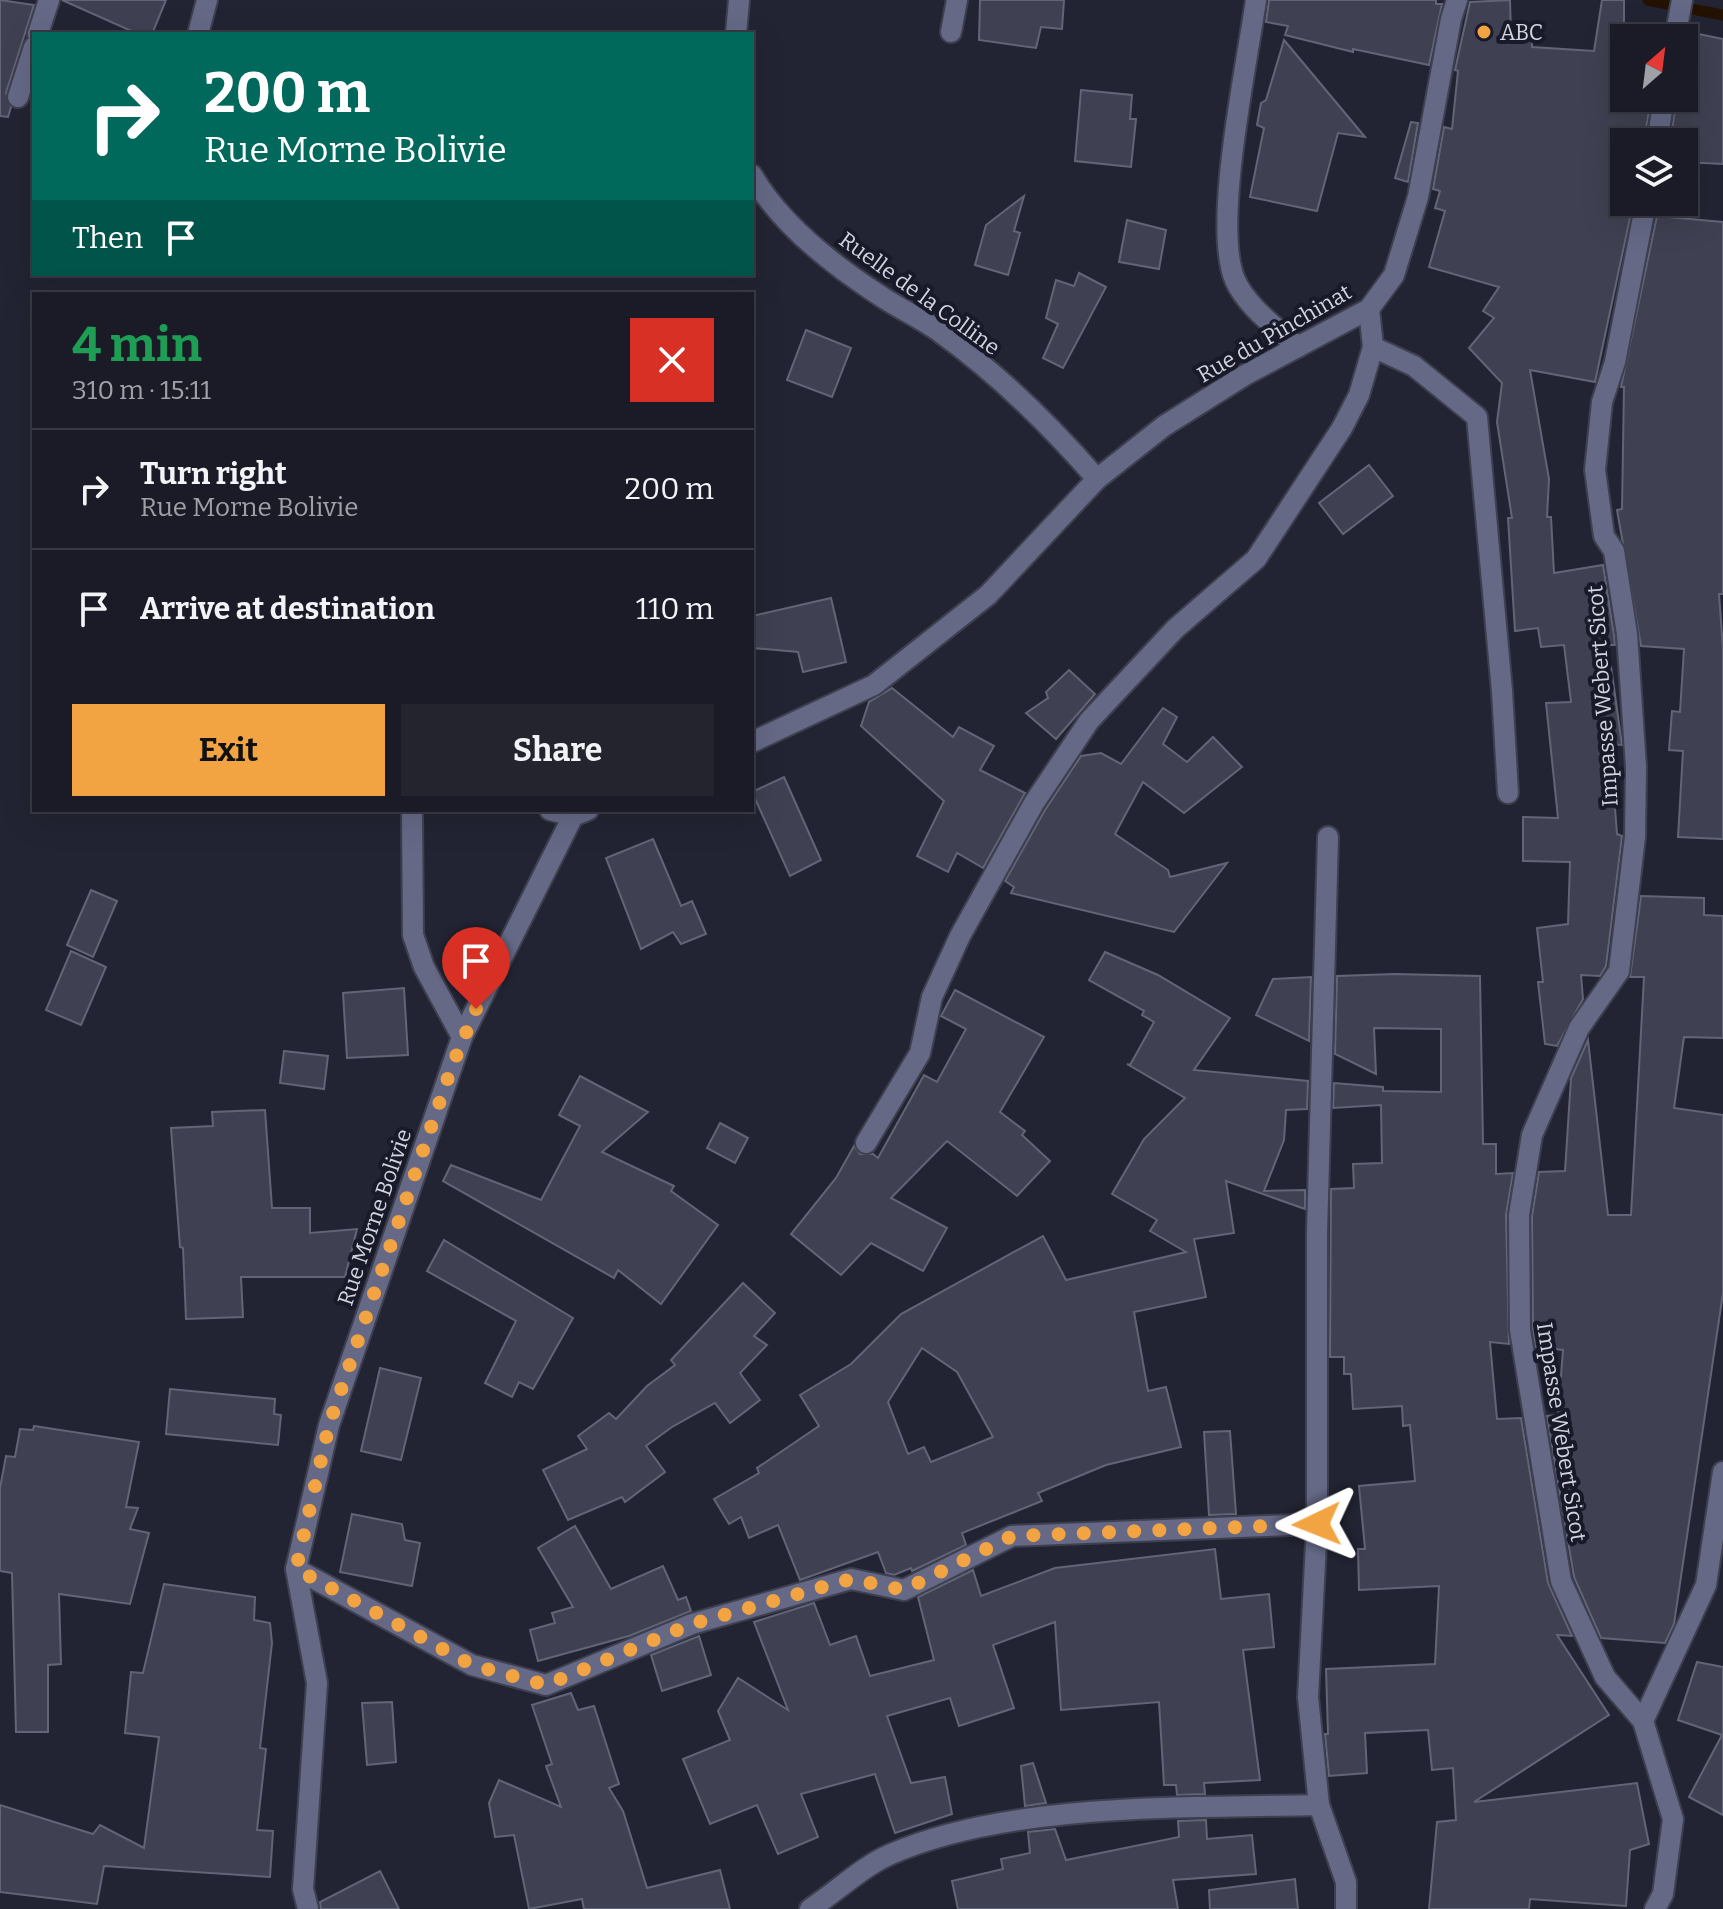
<!DOCTYPE html>
<html lang="en">
<head>
<meta charset="utf-8">
<style>
  body { margin:0; font-family:Bitter,serif; background:#23242e; color:#f1f3f6; height:100vh; display:flex; flex-direction:column; font-size:30px; white-space:nowrap }
  * { box-sizing:border-box; margin:0 }
  p { font-size:26px; color:#9fa1a7 }
  .icon { flex:none; width:44px; height:44px; fill:none; stroke:currentColor; stroke-width:2; stroke-linecap:round; stroke-linejoin:round }
  .map { position:relative; flex:1; overflow:hidden }
  .drawer { position:absolute; left:32px; top:292px; width:722px; height:520px; display:flex; flex-direction:column; background:#1a1b26; border-radius:0px; box-shadow:0 8px 32px #0002,0 0 0 2px #383943 }
  .drawer>* { flex:none }
  .banner { position:absolute; left:32px; top:32px; width:722px; height:244px; border-radius:0px; box-shadow:0 8px 32px #0002,0 0 0 2px #383943; background:#00695c; color:#fff; overflow:hidden }
  .needle { width:52px; rotate:28deg }
  .controls { position:absolute; left:1610px; top:24px; display:grid; gap:16px }
  .controls a { display:grid; place-items:center; width:88px; height:88px; border-radius:0px; background:#1a1b26; box-shadow:0 8px 32px #0002,0 0 0 2px #383943; font-size:40px }
  .pin { position:absolute; display:grid; place-items:center; width:68px; height:68px; color:#fff; margin:-82px -34px; border-radius:50% 50% 50% 0; rotate:-45deg; box-shadow:0 0 8px #0007 }
  .pin .icon { rotate:45deg }
  .me { position:absolute; width:88px; margin:-44px; rotate:268deg; stroke-linejoin:round; filter:drop-shadow(0 0 6px #0008) }
  .turn { display:flex; align-items:center; gap:28px; height:168px; padding:0 40px; font-size:36px }
  .turn .icon { width:104px; height:104px; stroke-width:2.5 }
  .turn b { display:block; font-size:56px; line-height:68px }
  .then { display:flex; align-items:center; height:76px; padding:0 40px; background:#0003; gap:16px; font-size:30px }
  .round { display:grid; place-items:center; flex:none; width:84px; height:84px; border-radius:0px; background:#23242e }
  .headline { display:flex; align-items:center; justify-content:space-between; height:136px; padding:0 40px }
  h1 { font-size:48px; font-weight:700; line-height:60px; color:#1e9e55 }
  .primary-button { display:flex; gap:16px; margin-top:auto; padding:16px 40px }
  .primary-button a { flex:1; height:92px; border-radius:0px; background:#f3a442; color:#111; font-size:32px; font-weight:700; line-height:92px; text-align:center }
  .primary-button a+a { background:#23242e; color:#f1f3f6 }
  ul { padding:0; list-style:none }
  li { display:flex; align-items:center; gap:24px; height:120px; padding:0 40px; border-top:2px solid #383943 }
  li div { flex:1 }
  li b { display:block; font-size:30px }
  li em { font-style:normal }
  .map>svg:first-child { display:block }
  .lines { fill:none; stroke-linecap:round; stroke-linejoin:round }
  .stream { stroke:#231201; stroke-width:11 }
  .building { fill:#3f4152; stroke:#626577; stroke-width:2; fill-rule:evenodd }
  .minor-casing { stroke:#3e404f; stroke-width:24 }
  .minor { stroke:#656986; stroke-width:20 }
  .route { stroke:#f3a442; stroke-width:14; stroke-dasharray:0 25.2 }
  .poi-dot { fill:#f3a442; stroke:#181a29; stroke-width:3 }
  .labels { text-anchor:middle; stroke-width:8; stroke-linejoin:round; paint-order:stroke }
  .poi-label { font-size:22px; fill:#d3d4df; stroke:#181a29; text-anchor:start }
  .street-label { font-size:22px; fill:#d3d4df; stroke:#181a29 }
</style>
</head>
<body>
<div class="map">
<svg width="1723" height="1909" viewBox="0 0 1723 1909">
  <rect width="100%" height="100%" fill="#222433"/>
  <g class="lines">
    <path class="stream" d="M1648,0L1723,15"/>
  </g>
  <g class="building">
    <path d="M0,0L34,5L6,93L11,107L8,117L0,116Z"/>
    <path d="M62,0H166L152,34H138Z"/>
    <path d="M980,0H1064L1062,29L1041,27L1036,48L979,40Z"/>
    <path d="M1269,0H1436V4H1442L1429,65L1353,49V52L1285,35L1288,26L1266,22Z"/>
    <path d="M1510,0L1511,35H1532V47L1594,51L1602,0H1624V98H1651L1644,142H1624V213H1631L1595,382L1530,370L1549,479L1547,517H1551L1554,573L1603,565L1614,635L1615,645H1608L1622,745L1610,744L1617,834L1622,836L1606,966L1600,976L1581,975L1583,999L1557,1046L1545,1044L1538,982H1543L1537,928L1568,924L1570,862L1523,861V817L1558,818L1546,703L1571,702L1564,645L1541,647L1538,628L1515,631L1508,518H1512L1497,422L1502,383L1469,348L1494,318L1483,311L1499,287L1429,267L1445,211L1435,208L1440,191L1433,189L1444,127L1452,129L1458,71L1455,70L1470,2Z"/>
    <path d="M1689,32L1723,39V164L1684,162V142H1670L1677,98H1684V47Z"/>
    <path d="M1284,40L1365,137L1338,133L1317,211L1250,197L1264,128L1257,125L1261,103L1266,100Z"/>
    <path d="M1081,90L1132,95L1130,119H1136L1131,167L1075,161Z"/>
    <path d="M1411,122L1418,123L1408,182L1395,178Z"/>
    <path d="M1024,196L1014,231L1020,233L1008,275L975,265L986,225Z"/>
    <path d="M1657,216L1723,222V594H1719L1723,649V839L1678,837L1683,751L1669,750L1672,711L1680,712L1684,649L1641,646L1617,510L1622,509L1624,387H1621Z"/>
    <path d="M1127,220L1166,230L1159,269L1119,262Z"/>
    <path d="M1079,273L1106,287L1063,368L1043,358L1058,324L1046,318L1056,280L1074,286Z"/>
    <path d="M806,330L851,348L832,397L787,380Z"/>
    <path d="M1369,465L1393,496L1343,534L1319,503Z"/>
    <path d="M831,598L846,662L803,672L798,652L752,648V616Z"/>
    <path d="M1069,670L1095,694L1056,739L1026,713L1048,698L1046,692Z"/>
    <path d="M892,688L953,737L959,727L994,746L980,770L1025,793L983,868L957,853L948,872L917,856L944,801L861,726L869,702Z"/>
    <path d="M1163,708L1177,717L1163,744L1187,762L1213,737L1242,767L1184,813L1143,782L1115,834L1168,870L1170,877L1227,863L1174,932L1011,893L1014,887L1005,881L1045,810L1081,756L1101,753L1121,764Z"/>
    <path d="M784,777L821,860L790,876L752,792Z"/>
    <path d="M653,839L681,906L692,901L706,934L681,944L673,932L641,949L606,858Z"/>
    <path d="M91,890L117,901L93,957L67,945Z"/>
    <path d="M1641,896L1704,898V915L1723,916V1038L1684,1037L1674,1108L1723,1115V1293L1674,1624L1665,1643L1601,1638L1574,1577L1547,1416L1558,1415L1563,1350L1536,1347L1533,1329L1532,1216L1539,1172L1565,1171L1571,1078L1588,1040L1608,1215H1631L1644,977H1630Z"/>
    <path d="M71,951L106,967L81,1025L46,1010Z"/>
    <path d="M1105,952L1158,975L1230,1018L1194,1070L1308,1081L1307,1109L1286,1110L1284,1140L1264,1191L1305,1190V1209L1226,1181L1234,1233L1194,1239L1206,1297L1134,1312L1148,1391L1166,1387L1181,1447L1106,1465L1038,1493L1042,1501L962,1533L966,1545L912,1571L911,1568L894,1575L886,1573L878,1552L800,1580L778,1525L749,1538L741,1517L729,1524L714,1499L759,1473L757,1468L819,1426L800,1395L851,1364L901,1314L1043,1236L1066,1280L1186,1252L1150,1231L1157,1220L1112,1194L1144,1139L1185,1098L1127,1064L1130,1065L1154,1022L1142,1015L1144,1011L1089,980ZM922,1348L957,1372L993,1437L931,1462L924,1447L908,1454L888,1402Z"/>
    <path d="M1395,974L1480,976L1483,1144H1496V1174L1513,1173L1506,1215L1509,1344L1490,1342L1497,1419L1521,1418L1548,1583L1572,1636L1557,1635L1609,1715L1474,1802L1637,1783L1649,1844L1630,1850L1626,1906L1530,1899L1529,1909H1429L1437,1822L1456,1820L1453,1768L1432,1770L1428,1730L1365,1733L1367,1773L1329,1776L1325,1734H1328L1326,1669L1435,1664L1439,1586L1359,1590L1358,1549H1365L1359,1486L1415,1481L1410,1425L1403,1426L1402,1406L1353,1409L1351,1374H1344V1357H1330L1331,1189L1354,1188L1353,1164L1382,1163L1381,1105L1333,1108L1334,1083L1383,1087V1091L1441,1092V1029L1374,1028L1376,1074L1335,1054L1337,976Z"/>
    <path d="M1311,977L1309,1041L1256,1015L1273,979Z"/>
    <path d="M404,988L408,1055L347,1058L343,993Z"/>
    <path d="M955,990L1044,1037L1000,1112L1025,1131L1022,1135L1050,1161L1017,1196L947,1141L891,1198L947,1228L923,1271L871,1243L841,1275L791,1234L836,1178L854,1146L860,1154H873L878,1158L924,1075L937,1082L966,1029L941,1016Z"/>
    <path d="M284,1051L328,1056L324,1089L280,1083Z"/>
    <path d="M580,1076L648,1112L602,1152L674,1186L671,1191L718,1225L661,1304L618,1270L614,1278L443,1181L451,1165L541,1200L580,1126L559,1115Z"/>
    <path d="M265,1110L272,1208H310V1233L357,1229L345,1277H241L243,1317L186,1319L183,1248L180,1247L171,1128L213,1126L212,1112Z"/>
    <path d="M720,1123L748,1138L735,1163L707,1148Z"/>
    <path d="M444,1240L573,1318L533,1389L519,1382L512,1397L485,1383L516,1321L427,1271Z"/>
    <path d="M743,1283L775,1313L754,1336L767,1345L740,1373L760,1400L730,1423L715,1403L672,1427L646,1446L665,1472L625,1502L622,1497L568,1520L543,1470L587,1449L578,1436L609,1413L616,1419L647,1386L675,1365L671,1360Z"/>
    <path d="M380,1368L421,1378L401,1460L361,1451Z"/>
    <path d="M170,1389L275,1399L274,1414L281,1415L278,1445L166,1434Z"/>
    <path d="M34,1426L139,1442L126,1507L138,1508L130,1529L149,1533L130,1604L59,1594L61,1664L48,1665V1732H16L12,1573L0,1571V1488L6,1456L15,1457L20,1429L33,1430Z"/>
    <path d="M1230,1431L1236,1514L1209,1515L1204,1432Z"/>
    <path d="M352,1514L402,1524L405,1540L420,1543L412,1586L340,1572Z"/>
    <path d="M575,1526L611,1589L663,1566L678,1600L686,1597L691,1611L629,1636L538,1661L530,1630L555,1623L552,1613L573,1607L538,1548Z"/>
    <path d="M1215,1549L1221,1599L1269,1594L1274,1647L1243,1650L1260,1780L1204,1783L1205,1794L1177,1795L1176,1785H1164L1159,1702L1061,1710L1055,1622L993,1645L1014,1708L959,1726L950,1698L887,1716L911,1783L945,1777L952,1814L895,1833L875,1774L801,1794L818,1837L778,1854L757,1805L710,1824L683,1759L730,1740L718,1711L738,1678L788,1710L754,1622L814,1603L830,1645L856,1636L870,1676L934,1660L918,1597L973,1570L981,1596L1055,1568Z"/>
    <path d="M164,1584L255,1597L254,1620L270,1623L272,1643L260,1748L266,1749L257,1830L273,1831L270,1877L104,1866L97,1904L0,1892V1805L93,1834L100,1825L144,1848L159,1737L125,1733L131,1672L143,1673Z"/>
    <path d="M699,1636L711,1675L662,1691L651,1655Z"/>
    <path d="M1697,1662L1723,1667V1815L1689,1797L1722,1735L1678,1720Z"/>
    <path d="M571,1693L578,1710L594,1706L619,1784L609,1788L623,1811L647,1888L720,1870L730,1909H584L582,1899L529,1909L514,1835L495,1837L489,1803L499,1780L561,1807L546,1766L552,1764L532,1705Z"/>
    <path d="M392,1702L396,1762L367,1765L362,1703Z"/>
    <path d="M1033,1763L1046,1803L1025,1806L1021,1766Z"/>
    <path d="M1206,1820L1207,1839L1252,1835L1256,1874L1173,1880L1178,1909H958L952,1881L1003,1869L1001,1859L1030,1853L1028,1832L1055,1829L1066,1860L1179,1837L1178,1821Z"/>
    <path d="M380,1871L399,1909H321L320,1902Z"/>
    <path d="M1295,1879L1298,1909H1210L1209,1890Z"/>
  </g>
  <g class="lines">
    <g class="minor-casing">
      <g id="minor">
        <path d="M1256,0C1247,64 1212,226 1235,280C1247,307 1277,328 1298,347"/>
        <path d="M951,32L957,0"/>
        <path d="M38,34L49,0"/>
        <path d="M198,34L207,0"/>
        <path d="M736,34L739,0"/>
        <path d="M1675,38L1682,0"/>
        <path d="M18,97L34,47"/>
        <path d="M1657,142L1664,98"/>
        <path d="M752,175C780,224 833,265 879,295C898,308 919,317 937,330C996,372 1050,425 1097,479"/>
        <path d="M1373,347L1414,366L1477,417L1502,691L1508,793"/>
        <path d="M752,742L874,685L988,595L1097,479L1164,426L1245,375L1369,309L1394,275L1418,197L1451,19L1457,0"/>
        <path d="M412,810L413,935L424,967L462,1037"/>
        <path d="M550,810L573,816"/>
        <path d="M1328,837L1317,1233V1524L1308,1697L1319,1805L1346,1882V1909"/>
        <path d="M866,1143L920,1053L932,997L960,936L1034,803L1089,721L1175,629L1256,559L1342,428L1359,395L1373,347L1369,309"/>
        <path d="M296,1569L472,1665L546,1685L692,1624L851,1579L904,1590L1012,1536L1317,1524"/>
        <path d="M1643,1721L1605,1677L1561,1581L1520,1330L1519,1215L1532,1135L1579,1028L1619,971L1635,837L1636,767L1627,634L1614,551L1604,536L1595,470L1602,402L1615,362L1646,202"/>
        <path d="M308,1909L303,1889L317,1683L296,1569L329,1425L462,1037L573,816L588,810"/>
        <path d="M810,1909C836,1892 863,1866 891,1854C1011,1802 1189,1808 1319,1805"/>
        <path d="M1655,1909L1663,1894L1673,1819L1643,1721L1706,1585L1723,1472"/>
      </g>
    </g>
    <use href="#minor" class="minor"/>
  </g>
  <g class="lines">
    <path class="route" d="M476,1009L452,1066L329,1425L296,1569L472,1665L546,1685L692,1624L851,1579L904,1590L1012,1536L1317,1524"/>
  </g>
  <circle class="poi-dot" cx="1484" cy="32" r="8"/>
  <g class="labels">
    <g class="poi-label">
      <text x="1500" y="40">ABC</text>
    </g>
    <g class="street-label">
      <text transform="translate(920 293) rotate(36)" y="8">Ruelle de la Colline</text>
      <text transform="translate(1274 333) rotate(-30)" y="8">Rue du Pinchinat</text>
      <text transform="translate(1602 696) rotate(-94)" y="8">Impasse Webert Sicot</text>
      <text transform="translate(374 1217) rotate(-71)" y="8">Rue Morne Bolivie</text>
      <text transform="translate(1562 1432) rotate(81)" y="8">Impasse Webert Sicot</text>
    </g>
  </g>
</svg>
<div class="controls">
<a><svg class="needle" viewBox="-14 -14 28 28"><path d="M0-13l5 13h-10z" fill="#e53935"/><path d="M0 13l5-13h-10z" fill="#9fa1a7"/></svg></a>
<a><svg class="icon" aria-label="layers" viewBox="0 0 24 24"><path d="M12 4l9 5-9 5-9-5zM3 14l9 5 9-5"/></svg></a>
</div>
<div class="pin" style="left:476px;top:1009px;background:#d93025"><svg class="icon" aria-label="arrive" viewBox="0 0 24 24"><path d="M6 21V4h12l-3 4 3 4H6"/></svg></div>
<svg class="me" style="left:1317px;top:1524px" viewBox="-20 -20 40 40"><path d="M0-17L14 15 0 8-14 15z" fill="#f3a442" stroke="#fff" stroke-width="4"/></svg>
<div class="banner">
<div class="turn"><svg class="icon" aria-label="right" viewBox="0 0 24 24"><path d="M7 20v-9h11M14 6l5 5-5 5"/></svg><div><b>200 m</b>Rue Morne Bolivie</div></div>
<div class="then">Then<svg class="icon" aria-label="arrive" viewBox="0 0 24 24"><path d="M6 21V4h12l-3 4 3 4H6"/></svg></div>
</div>
<section class="drawer">
<div class="headline"><div><h1>4 min</h1><p>310 m · 15:11</p></div><a class="round" style="background:#d93025;color:#fff"><svg class="icon" aria-label="close" viewBox="0 0 24 24"><path d="M6 6l12 12M18 6L6 18"/></svg></a></div>
<ul>
<li><svg class="icon" aria-label="right" viewBox="0 0 24 24"><path d="M7 20v-9h11M14 6l5 5-5 5"/></svg><div><b>Turn right</b><p>Rue Morne Bolivie</p></div><em>200 m</em></li>
<li><svg class="icon" aria-label="arrive" viewBox="0 0 24 24"><path d="M6 21V4h12l-3 4 3 4H6"/></svg><div><b>Arrive at destination</b></div><em>110 m</em></li>
</ul>
<div class="primary-button"><a>Exit</a><a>Share</a></div>
</section>
</div>
</body>
</html>
